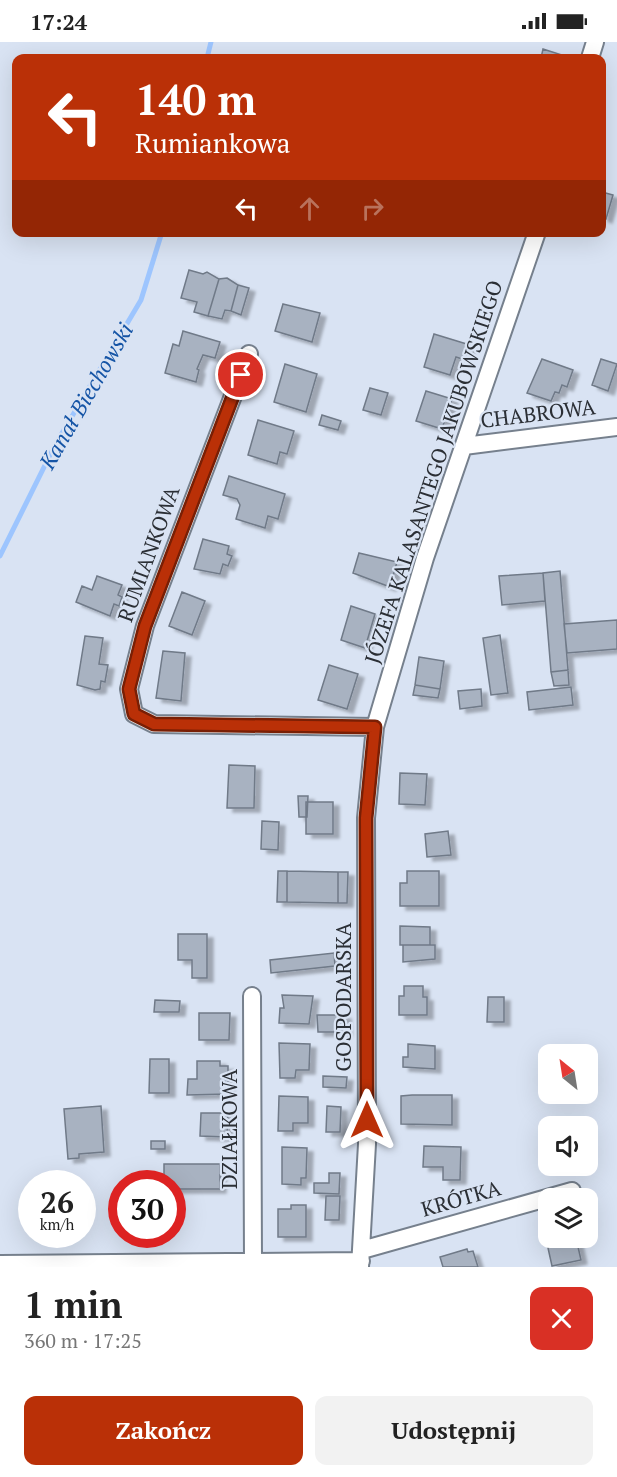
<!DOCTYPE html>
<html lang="pl">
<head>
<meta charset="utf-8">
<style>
  :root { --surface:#fff; --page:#f2f2f2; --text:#222; --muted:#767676; --accent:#ba3007 }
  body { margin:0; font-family:"PT Serif",serif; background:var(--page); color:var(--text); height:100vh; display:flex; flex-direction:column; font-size:22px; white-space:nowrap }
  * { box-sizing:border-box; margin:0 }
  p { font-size:20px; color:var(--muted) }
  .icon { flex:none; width:33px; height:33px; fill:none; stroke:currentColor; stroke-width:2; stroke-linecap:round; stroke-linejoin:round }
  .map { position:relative; height:1225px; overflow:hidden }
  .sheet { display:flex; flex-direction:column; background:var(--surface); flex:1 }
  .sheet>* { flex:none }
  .hud { position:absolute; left:12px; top:12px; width:594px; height:183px; border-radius:12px; box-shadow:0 6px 24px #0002; background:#ba3007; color:#fff; overflow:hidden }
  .needle { width:39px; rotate:330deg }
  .tools { position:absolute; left:538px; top:1002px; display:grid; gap:12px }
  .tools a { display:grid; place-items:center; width:60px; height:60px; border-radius:12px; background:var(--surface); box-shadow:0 6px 24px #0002; font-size:30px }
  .speed { position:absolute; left:18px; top:1128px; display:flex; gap:12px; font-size:30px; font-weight:700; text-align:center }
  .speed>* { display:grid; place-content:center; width:78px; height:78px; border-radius:50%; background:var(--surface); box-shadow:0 6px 24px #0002; line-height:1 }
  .speed small { font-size:15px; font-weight:400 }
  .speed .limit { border:9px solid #d22; background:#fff; color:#111 }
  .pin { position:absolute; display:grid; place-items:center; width:51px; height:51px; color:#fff; margin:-26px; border:3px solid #fff; border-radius:50%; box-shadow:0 2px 6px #0007 }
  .me { position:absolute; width:66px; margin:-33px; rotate:0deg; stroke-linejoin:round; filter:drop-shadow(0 0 4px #0008) }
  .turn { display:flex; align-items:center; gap:21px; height:126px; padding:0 24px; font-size:27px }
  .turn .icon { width:78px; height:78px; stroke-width:2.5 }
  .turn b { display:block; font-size:42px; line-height:51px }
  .lanes { display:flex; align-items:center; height:57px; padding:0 24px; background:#0003; justify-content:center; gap:30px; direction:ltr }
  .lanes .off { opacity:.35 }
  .round { display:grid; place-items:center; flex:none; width:63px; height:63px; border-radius:12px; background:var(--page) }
  .headline { display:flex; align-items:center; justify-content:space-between; height:102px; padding:0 24px }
  h1 { font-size:36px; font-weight:600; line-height:45px }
  .cta { display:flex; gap:12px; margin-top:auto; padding:12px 24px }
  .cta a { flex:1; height:69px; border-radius:12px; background:var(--accent); color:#fff; font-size:24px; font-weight:600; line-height:69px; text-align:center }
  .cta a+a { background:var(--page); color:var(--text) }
  .status { display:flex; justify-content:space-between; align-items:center; height:42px; padding:0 30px; background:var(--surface); direction:ltr }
  .status svg { height:16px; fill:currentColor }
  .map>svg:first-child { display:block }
</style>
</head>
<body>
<div class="status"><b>17:24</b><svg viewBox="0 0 49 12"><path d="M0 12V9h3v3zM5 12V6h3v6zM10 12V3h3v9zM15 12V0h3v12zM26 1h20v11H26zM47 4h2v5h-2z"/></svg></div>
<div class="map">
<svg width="617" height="1225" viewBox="0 0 617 1225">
  <defs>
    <filter id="shadow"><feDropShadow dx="6" dy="4" stdDeviation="1.5" flood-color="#0004"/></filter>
  </defs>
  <rect width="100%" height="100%" fill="#d9e3f3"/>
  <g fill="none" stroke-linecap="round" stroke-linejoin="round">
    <path stroke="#9dc5fe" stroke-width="5" d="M 207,16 L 211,0
      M 0,514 L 55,403 L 141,258 L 162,190"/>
  </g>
  <path fill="#a8b2c1" stroke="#707a88" stroke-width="1.5" filter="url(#shadow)" d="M 543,7 L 565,14 L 565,16 L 541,16 Z
    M 602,150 L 613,153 L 606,177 L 602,175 Z
    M 189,228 L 203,232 L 207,230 L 219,237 L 208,274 L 194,270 L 197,260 L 181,256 Z
    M 227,236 L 238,243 L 231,269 L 225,268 L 222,277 L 208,274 L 219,237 Z
    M 238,243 L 249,246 L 241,273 L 231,269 Z
    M 283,262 L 320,271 L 312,300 L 275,289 Z
    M 183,289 L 220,300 L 215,316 L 203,313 L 197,327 L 199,328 L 196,340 L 165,331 L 173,302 L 179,304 Z
    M 434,292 L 470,303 L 465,318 L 456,315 L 450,333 L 424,325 Z
    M 542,317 L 573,328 L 567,345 L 562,343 L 559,351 L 555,350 L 551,359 L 527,351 Z
    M 601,317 L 617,322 L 608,349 L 592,343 Z
    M 285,322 L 317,332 L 306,370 L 274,360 Z
    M 370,346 L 388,351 L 381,373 L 363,368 Z
    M 426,349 L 452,357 L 442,387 L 416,379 Z
    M 322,373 L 341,379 L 338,388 L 319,383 Z
    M 258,378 L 294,389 L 287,412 L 280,410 L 277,422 L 248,413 Z
    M 229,434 L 285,452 L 278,477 L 268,474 L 265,486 L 236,477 L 240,463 L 237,457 L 223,453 Z
    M 203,497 L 229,504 L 227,512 L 232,514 L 228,524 L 223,522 L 220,532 L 194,527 Z
    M 359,511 L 397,520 L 390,545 L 353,531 Z
    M 560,529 L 568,628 L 551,630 L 543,531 Z
    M 543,531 L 545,559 L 502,563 L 499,534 Z
    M 97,534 L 122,543 L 118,553 L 122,555 L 119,564 L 114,562 L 110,574 L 76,560 L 82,544 L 92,548 Z
    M 182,550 L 205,559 L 192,593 L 169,584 Z
    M 351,564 L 375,572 L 365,606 L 341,598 Z
    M 617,578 L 617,607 L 567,611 L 564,582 Z
    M 500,593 L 508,651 L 491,653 L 483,596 Z
    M 85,594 L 103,596 L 99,622 L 108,623 L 105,640 L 101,639 L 100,647 L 95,648 L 77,643 Z
    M 163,609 L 185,611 L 181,659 L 156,656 Z
    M 419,615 L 444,619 L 440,647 L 415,643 Z
    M 329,623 L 358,632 L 347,667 L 318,658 Z
    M 568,628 L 569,643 L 554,644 L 551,630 Z
    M 415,643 L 440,647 L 438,656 L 413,653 Z
    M 571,645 L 573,663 L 529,668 L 527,650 Z
    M 481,647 L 482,664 L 460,667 L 458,649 Z
    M 229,723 L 255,724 L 254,766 L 227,766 Z
    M 400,731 L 427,732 L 425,763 L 399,762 Z
    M 298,754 L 308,754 L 307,775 L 299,775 Z
    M 306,760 L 333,760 L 333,792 L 306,792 Z
    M 262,779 L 279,780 L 278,808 L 261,807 Z
    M 448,789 L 451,813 L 427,815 L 425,792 Z
    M 278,829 L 287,829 L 287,860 L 277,860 Z
    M 287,829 L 338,830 L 338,861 L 287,860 Z
    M 407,829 L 439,829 L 439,864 L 400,864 L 400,841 L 407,841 Z
    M 338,830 L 348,830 L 347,861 L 338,861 Z
    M 400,884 L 430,885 L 430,903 L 400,903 Z
    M 178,892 L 207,892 L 207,936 L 192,936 L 192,918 L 178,918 Z
    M 403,903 L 435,903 L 435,917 L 403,920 Z
    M 334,911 L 335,924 L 271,931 L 270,918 Z
    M 404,944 L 423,944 L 423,955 L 427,955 L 427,973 L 399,973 L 399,954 L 404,954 Z
    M 282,953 L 313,954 L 309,982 L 279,981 L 280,966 L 284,966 Z
    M 488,955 L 504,955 L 504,980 L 487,980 Z
    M 155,958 L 180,959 L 179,970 L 154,970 Z
    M 199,971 L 230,971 L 229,998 L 199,998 Z
    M 317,973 L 345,973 L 346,990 L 318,990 Z
    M 279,1001 L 310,1002 L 309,1028 L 296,1028 L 295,1036 L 280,1036 Z
    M 408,1002 L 435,1004 L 435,1027 L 403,1025 L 403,1015 L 408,1015 Z
    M 150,1017 L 169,1017 L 169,1051 L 149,1051 Z
    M 197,1019 L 220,1019 L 220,1024 L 228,1024 L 228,1052 L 187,1053 L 188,1037 L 197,1037 Z
    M 323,1034 L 347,1035 L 346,1046 L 323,1045 Z
    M 412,1053 L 452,1053 L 452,1083 L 401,1082 L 401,1054 Z
    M 279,1054 L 308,1055 L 308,1081 L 293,1081 L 293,1089 L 278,1089 Z
    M 101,1064 L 104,1110 L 79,1112 L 79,1116 L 68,1117 L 64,1067 Z
    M 327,1064 L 341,1065 L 340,1090 L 326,1090 Z
    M 201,1071 L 228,1071 L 227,1095 L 200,1094 Z
    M 151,1099 L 165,1099 L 165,1107 L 151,1107 Z
    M 424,1104 L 461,1105 L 460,1138 L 443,1138 L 443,1125 L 423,1125 Z
    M 282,1105 L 307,1106 L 306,1136 L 301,1136 L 301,1143 L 282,1142 Z
    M 164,1122 L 220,1122 L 220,1147 L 172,1147 L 172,1142 L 164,1142 Z
    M 329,1131 L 340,1131 L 339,1152 L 314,1151 L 314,1141 L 329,1141 Z
    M 326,1154 L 340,1154 L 339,1178 L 325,1178 Z
    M 291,1163 L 306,1163 L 306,1195 L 278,1195 L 278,1167 L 291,1167 Z
    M 552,1196 L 576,1196 L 581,1218 L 552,1224 L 548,1206 L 553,1201 Z
    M 467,1207 L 468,1210 L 473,1209 L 478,1225 L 443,1225 L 440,1215 Z"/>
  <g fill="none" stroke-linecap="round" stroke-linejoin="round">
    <defs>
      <path id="minor" d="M 590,16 L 595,0
        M 249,312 L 145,584 L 129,647 L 134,672 L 154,682 L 375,685
        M 464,404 L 617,385
        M 252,954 L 253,1220
        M 362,1208 L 572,1149
        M 0,1222 L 361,1219
        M 360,1225 L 367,1102 L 366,776 L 375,685 L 425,516 L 537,190"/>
    </defs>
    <use href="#minor" stroke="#76808d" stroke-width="20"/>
    <use href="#minor" stroke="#fff" stroke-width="16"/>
  </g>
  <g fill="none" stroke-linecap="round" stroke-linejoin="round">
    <defs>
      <path id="route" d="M 241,333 L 145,584 L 129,647 L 134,672 L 154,682 L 375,685 L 366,776 L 367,1078"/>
    </defs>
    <use href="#route" stroke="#791f05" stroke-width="15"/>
    <use href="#route" stroke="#ba3007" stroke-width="10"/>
  </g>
  <g text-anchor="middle" stroke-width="4.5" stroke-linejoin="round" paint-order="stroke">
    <g font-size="21" fill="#2b2f35" stroke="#d9e3f3">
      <text transform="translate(538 372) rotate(-7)" y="7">CHABROWA</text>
      <text transform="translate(434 430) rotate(-72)" y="7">JÓZEFA KALASANTEGO JAKUBOWSKIEGO</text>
      <text transform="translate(149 512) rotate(-70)" y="7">RUMIANKOWA</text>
      <text transform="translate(344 955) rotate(-90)" y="7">GOSPODARSKA</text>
      <text transform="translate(230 1087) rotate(-90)" y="7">DZIAŁKOWA</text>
      <text transform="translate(461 1157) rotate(-16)" y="7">KRÓTKA</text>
    </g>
    <g font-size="22" font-style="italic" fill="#1655a6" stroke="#d9e3f3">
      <text transform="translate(86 354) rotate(-60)" y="8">Kanał Biechowski</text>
    </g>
  </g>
</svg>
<div class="tools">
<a><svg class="needle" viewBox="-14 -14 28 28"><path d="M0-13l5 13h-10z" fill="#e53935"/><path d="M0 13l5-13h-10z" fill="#767676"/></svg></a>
<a><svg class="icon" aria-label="sound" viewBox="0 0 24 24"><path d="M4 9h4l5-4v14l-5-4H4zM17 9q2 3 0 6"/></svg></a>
<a><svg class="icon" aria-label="layers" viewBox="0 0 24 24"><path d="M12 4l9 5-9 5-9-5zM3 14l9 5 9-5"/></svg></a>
</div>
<div class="speed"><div>26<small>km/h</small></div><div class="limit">30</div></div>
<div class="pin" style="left:241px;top:333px;background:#d93025"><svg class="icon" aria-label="arrive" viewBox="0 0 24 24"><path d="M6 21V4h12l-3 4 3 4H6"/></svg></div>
<svg class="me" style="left:367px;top:1078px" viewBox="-20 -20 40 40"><path d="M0-17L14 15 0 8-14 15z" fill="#ba3007" stroke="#fff" stroke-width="4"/></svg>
<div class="hud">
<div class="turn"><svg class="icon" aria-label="left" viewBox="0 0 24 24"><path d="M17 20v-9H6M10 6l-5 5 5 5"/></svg><div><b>140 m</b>Rumiankowa</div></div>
<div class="lanes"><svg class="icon" aria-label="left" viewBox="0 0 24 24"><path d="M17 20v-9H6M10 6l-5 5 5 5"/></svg><svg class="icon off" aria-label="ahead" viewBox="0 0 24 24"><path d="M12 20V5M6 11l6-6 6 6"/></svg><svg class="icon off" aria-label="right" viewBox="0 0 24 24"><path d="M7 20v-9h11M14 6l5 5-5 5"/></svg></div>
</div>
</div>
<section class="sheet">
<div class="headline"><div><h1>1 min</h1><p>360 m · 17:25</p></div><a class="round" style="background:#d93025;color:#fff"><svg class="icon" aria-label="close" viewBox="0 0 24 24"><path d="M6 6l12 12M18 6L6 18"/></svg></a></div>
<div class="cta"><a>Zakończ</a><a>Udostępnij</a></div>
</section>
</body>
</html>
